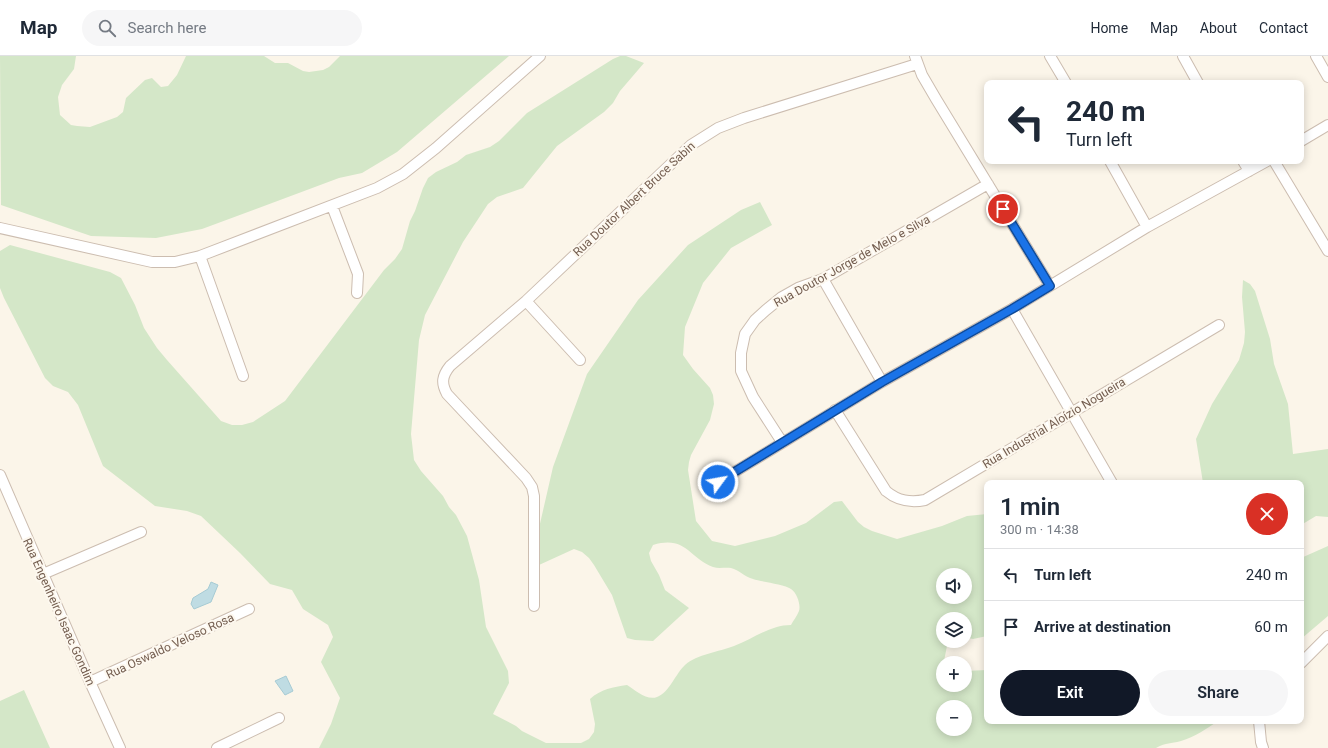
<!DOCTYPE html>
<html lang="en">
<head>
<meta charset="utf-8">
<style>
  :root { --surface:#fff; --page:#f6f6f7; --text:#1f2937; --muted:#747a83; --line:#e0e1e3; --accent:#111827 }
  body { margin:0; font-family:Roboto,sans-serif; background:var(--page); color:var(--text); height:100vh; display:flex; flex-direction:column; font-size:15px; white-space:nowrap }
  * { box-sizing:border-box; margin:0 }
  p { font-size:13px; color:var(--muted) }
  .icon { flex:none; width:22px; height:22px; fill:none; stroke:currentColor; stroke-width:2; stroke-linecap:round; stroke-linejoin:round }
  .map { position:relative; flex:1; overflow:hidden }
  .details { position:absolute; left:984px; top:424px; width:320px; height:244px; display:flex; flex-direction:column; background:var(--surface); border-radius:8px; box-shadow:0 2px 10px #0003 }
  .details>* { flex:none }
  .banner { position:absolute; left:984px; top:24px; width:320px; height:84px; border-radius:8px; box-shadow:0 2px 10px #0003; background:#fff; color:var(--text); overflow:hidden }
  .tools { position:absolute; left:936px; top:512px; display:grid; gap:8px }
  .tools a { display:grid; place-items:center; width:36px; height:36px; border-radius:50%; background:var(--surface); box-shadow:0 2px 10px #0003; font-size:20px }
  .pin { position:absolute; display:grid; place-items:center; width:34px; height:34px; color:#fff; margin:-17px; border:2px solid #fff; border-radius:50%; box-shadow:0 1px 4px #0007 }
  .me { position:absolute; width:44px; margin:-22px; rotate:58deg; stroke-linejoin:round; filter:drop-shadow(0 0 3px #0008) }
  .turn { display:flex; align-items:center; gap:14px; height:84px; padding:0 16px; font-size:18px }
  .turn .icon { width:52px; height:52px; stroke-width:2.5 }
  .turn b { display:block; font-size:28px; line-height:34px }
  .round { display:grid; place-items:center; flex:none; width:42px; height:42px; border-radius:21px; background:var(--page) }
  .overview { display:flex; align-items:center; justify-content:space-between; height:68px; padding:0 16px }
  h1 { font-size:24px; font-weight:600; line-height:30px }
  .cta { display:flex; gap:8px; margin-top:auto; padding:8px 16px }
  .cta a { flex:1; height:46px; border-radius:24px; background:var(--accent); color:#fff; font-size:16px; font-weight:600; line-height:46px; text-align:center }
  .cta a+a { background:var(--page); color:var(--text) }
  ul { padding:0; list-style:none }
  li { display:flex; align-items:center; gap:12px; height:52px; padding:0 16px; border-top:1px solid var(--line) }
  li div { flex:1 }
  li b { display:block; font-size:15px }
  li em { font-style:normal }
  header { display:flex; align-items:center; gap:24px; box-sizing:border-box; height:56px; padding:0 20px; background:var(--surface); border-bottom:1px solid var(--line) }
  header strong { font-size:19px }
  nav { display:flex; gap:22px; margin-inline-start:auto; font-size:14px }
  .search { width:280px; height:36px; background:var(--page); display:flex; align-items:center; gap:10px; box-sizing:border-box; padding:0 14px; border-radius:22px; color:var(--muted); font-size:15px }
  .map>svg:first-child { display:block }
</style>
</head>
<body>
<header>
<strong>Map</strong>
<div class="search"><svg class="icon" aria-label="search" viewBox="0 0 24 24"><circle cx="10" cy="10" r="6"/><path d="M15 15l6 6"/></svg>Search here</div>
<nav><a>Home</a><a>Map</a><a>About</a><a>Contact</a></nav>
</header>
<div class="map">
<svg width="1328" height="692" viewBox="0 0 1328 692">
  <rect width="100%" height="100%" fill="#fbf5e9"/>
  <path fill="#d4e7c8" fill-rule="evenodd" d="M 0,0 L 76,0 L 74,13 L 62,29 L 58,41 L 60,59 L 71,69 L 77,70 L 90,71 L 117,61 L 123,56 L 126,42 L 145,24 L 152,22 L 161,31 L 168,30 L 177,19 L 186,0 L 264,0 L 275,7 L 288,7 L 303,15 L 309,16 L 323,14 L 329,11 L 340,0 L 509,0 L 397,96 L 362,117 L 339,122 L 202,173 L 156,182 L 91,180 L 1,149 Z
    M 620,0 L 626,0 L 644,7 L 620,35 L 613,47 L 604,56 L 557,90 L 523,132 L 497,141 L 488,148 L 463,186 L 425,259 L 419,284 L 411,378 L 414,404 L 421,415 L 443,440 L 449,451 L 456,459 L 467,480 L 479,524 L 486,571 L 508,615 L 509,627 L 493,658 L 516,670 L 522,675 L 546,687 L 581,687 L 589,683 L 594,676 L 595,668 L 590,643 C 601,633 613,631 627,629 C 635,634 647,645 657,641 C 669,637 676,617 685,609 C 697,598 719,596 734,590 C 753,583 770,569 791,569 C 793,565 797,560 799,555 C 801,549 797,537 791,533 C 784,528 762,526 753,523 C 745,521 739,514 731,512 C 725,511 719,513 713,511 C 689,502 686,479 653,489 L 649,497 L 651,505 L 659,519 L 665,534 L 689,552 L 653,585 L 635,584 L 627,582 L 612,539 L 594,509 L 589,502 L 582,496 L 574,493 L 539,509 L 539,472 L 553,411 L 587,318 L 638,244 L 688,189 L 741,154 L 760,146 L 772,169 L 731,192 L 703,227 L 685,271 L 683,299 L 693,313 L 710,332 L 713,339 L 714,348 L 710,364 L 691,399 L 689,406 L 688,414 L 696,465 L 712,485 L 735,490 L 775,480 L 806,467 L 834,446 L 842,445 L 858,466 L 864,471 L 872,475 L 897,483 L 942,470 L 967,460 L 987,458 L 987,580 L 973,583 L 965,581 L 965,563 L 943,563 L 943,585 L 948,585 L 942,615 L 943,616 L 943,629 L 965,629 L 965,615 L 987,614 L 987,665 L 1218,665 C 1206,673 1195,681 1181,685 C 1170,688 1167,686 1156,692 L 319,692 L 331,668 L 340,642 L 321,606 L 333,581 L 328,569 L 303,553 L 292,534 L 270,528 L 240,497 L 201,460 L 187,455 L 155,450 L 103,410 L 78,349 L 68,336 L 53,330 L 45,322 L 4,242 L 0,232 L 0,195 L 10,189 L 110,216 L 121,222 L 135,249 L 144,272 L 157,292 L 167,304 L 221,365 L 232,369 L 242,369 L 253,366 L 285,345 L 384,214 L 395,203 L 402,193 L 410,165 L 415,155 L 423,132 L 428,122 L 436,116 L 457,106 L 466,99 L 490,91 L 499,85 L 527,57 L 613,3 ZM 943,519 L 965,519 L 965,541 L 943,541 ZM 943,651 L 965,651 L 965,673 L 943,673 Z
    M 1243,224 L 1250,228 L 1255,235 L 1270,283 L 1274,308 L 1288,348 L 1293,398 L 1328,393 L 1328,461 L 1316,460 L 1301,469 L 1301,427 L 1203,427 L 1196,383 L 1212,348 L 1239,304 L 1244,287 L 1245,276 L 1242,241 Z
    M 1328,490 L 1328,560 L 1301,583 L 1301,502 Z
    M 24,634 L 50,692 L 0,692 L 0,645 Z"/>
  <path fill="#bfdce3" stroke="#a6cbd4" d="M 211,526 L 218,529 L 211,546 L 194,553 L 191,548 L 193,542 L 208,533 Z
    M 286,620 L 293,635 L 285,639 L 275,625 Z"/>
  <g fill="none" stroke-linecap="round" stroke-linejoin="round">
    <defs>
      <path id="minor" d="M 915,0 L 922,19 L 936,43 L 1050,230
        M 1050,0 L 1066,27
        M 1183,0 L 1198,27
        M 1316,0 L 1328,21
        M 1301,85 L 1328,69
        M 1110,105 L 1147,171
        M 1243,105 L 1249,115
        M 1274,105 L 1328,195
        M 332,150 L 358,218 L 357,237
        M 0,172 L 152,206 L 175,206 L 200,200 L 377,132 L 403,118 L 436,92 L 540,0
        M 200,200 L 243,320
        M 823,223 L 882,326
        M 526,245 L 580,304
        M 1012,253 L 1112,427
        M 835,354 L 886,435 C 898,445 910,447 925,444 L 1219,269
        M 782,386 L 753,341 L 741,315 L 741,297 L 745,278 L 755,264 L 766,254 L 782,241 L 798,232 L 823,223 L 988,128
        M 0,419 L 90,626 L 120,692
        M 718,426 L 882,326 L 1012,253 L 1147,171 L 1267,105
        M 43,518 L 141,476
        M 534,550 L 534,440 L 532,431 L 526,422 L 447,338 C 441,327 442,320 450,310 L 526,245 L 691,89 L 718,72 L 744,62 L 917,8
        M 1301,607 L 1328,580
        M 90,626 L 249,553
        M 1259,665 L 1261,686 L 1263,692
        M 217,692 L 279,662"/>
    </defs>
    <use href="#minor" stroke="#ccbdb0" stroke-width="12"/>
    <use href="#minor" stroke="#fff" stroke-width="10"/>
  </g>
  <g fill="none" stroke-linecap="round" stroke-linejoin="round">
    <defs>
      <path id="route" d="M 718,426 L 882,326 L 1012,253 L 1050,230 L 1003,153"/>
    </defs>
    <use href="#route" stroke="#114b97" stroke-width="10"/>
    <use href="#route" stroke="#1a73e8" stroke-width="7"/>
  </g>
  <g text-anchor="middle" stroke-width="4" stroke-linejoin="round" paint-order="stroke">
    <g font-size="12" fill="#735d4f" stroke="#fdf8ef">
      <text transform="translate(634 143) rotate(-43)" y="4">Rua Doutor Albert Bruce Sabin</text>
      <text transform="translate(852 205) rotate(-29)" y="4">Rua Doutor Jorge de Melo e Silva</text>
      <text transform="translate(1054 367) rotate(-31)" y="4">Rua Industrial Aloízio Nogueira</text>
      <text transform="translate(59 556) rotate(66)" y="4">Rua Engenheiro Isaac Gondim</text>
      <text transform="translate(170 590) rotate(-25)" y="4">Rua Oswaldo Veloso Rosa</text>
    </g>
  </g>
</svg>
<div class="tools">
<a><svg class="icon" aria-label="sound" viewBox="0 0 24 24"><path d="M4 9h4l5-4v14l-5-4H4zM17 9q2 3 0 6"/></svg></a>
<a><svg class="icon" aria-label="layers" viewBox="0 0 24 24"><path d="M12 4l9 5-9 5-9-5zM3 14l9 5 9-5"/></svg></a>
<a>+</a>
<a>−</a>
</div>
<div class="pin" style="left:1003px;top:153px;background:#d93025"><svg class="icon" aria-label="arrive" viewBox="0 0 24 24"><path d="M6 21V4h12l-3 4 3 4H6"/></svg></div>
<svg class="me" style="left:718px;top:426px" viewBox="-20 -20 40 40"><circle r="17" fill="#1a73e8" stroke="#fff" stroke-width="3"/><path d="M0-11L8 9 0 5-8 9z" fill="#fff"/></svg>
<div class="banner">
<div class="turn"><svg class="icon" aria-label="left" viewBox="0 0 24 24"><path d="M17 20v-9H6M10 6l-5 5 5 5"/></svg><div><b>240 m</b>Turn left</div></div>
</div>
<section class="details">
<div class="overview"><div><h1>1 min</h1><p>300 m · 14:38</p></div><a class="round" style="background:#d93025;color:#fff"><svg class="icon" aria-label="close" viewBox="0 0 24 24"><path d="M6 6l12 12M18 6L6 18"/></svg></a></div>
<ul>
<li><svg class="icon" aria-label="left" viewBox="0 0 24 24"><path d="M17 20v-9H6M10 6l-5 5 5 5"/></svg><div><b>Turn left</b></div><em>240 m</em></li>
<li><svg class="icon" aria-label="arrive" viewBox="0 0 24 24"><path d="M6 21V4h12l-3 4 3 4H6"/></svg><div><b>Arrive at destination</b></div><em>60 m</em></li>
</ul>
<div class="cta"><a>Exit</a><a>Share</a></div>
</section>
</div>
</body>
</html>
